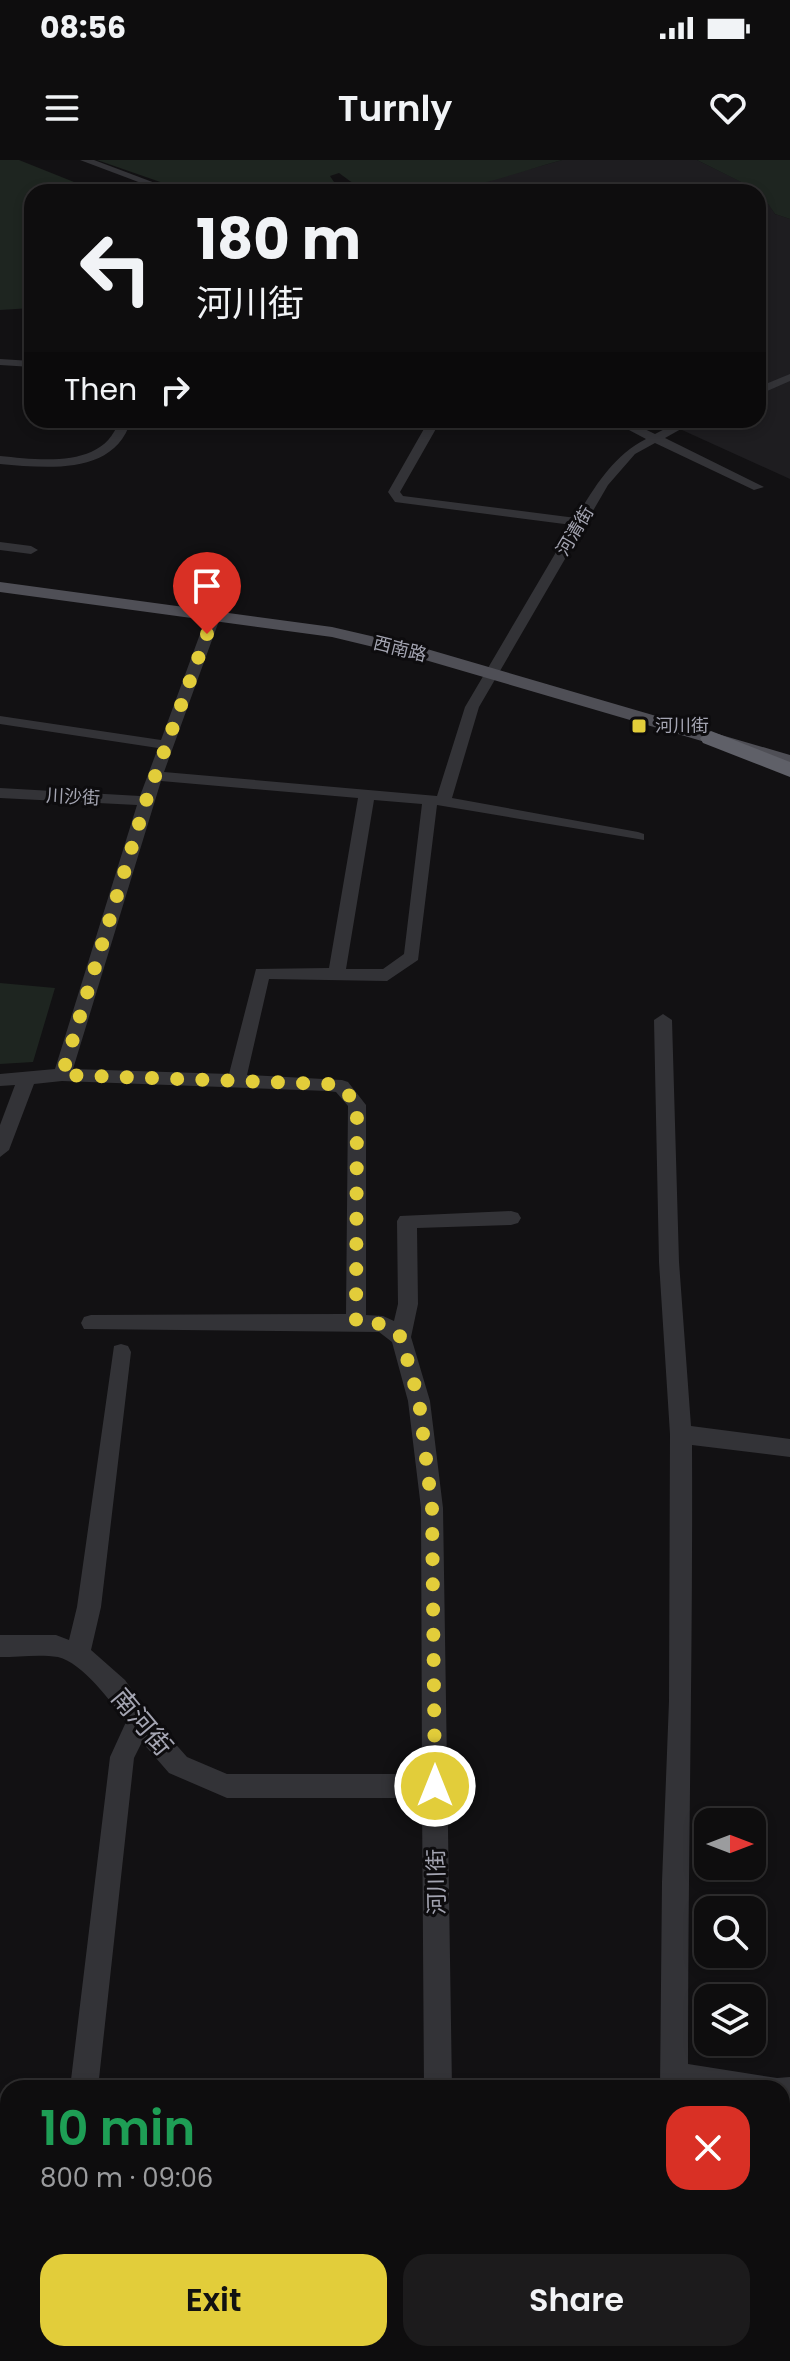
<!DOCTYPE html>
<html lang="en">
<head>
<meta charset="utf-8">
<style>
  :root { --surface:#0e0d0e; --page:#1c1b1c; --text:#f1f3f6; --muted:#9b9c9e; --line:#2e2d2e; --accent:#e2cd3a }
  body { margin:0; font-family:Poppins,"Noto Sans SC",sans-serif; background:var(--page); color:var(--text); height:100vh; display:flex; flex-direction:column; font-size:30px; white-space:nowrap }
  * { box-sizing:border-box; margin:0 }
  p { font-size:26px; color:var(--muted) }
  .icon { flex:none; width:44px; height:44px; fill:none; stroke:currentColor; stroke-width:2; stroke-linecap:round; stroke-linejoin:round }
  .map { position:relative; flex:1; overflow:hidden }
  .sheet { position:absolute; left:0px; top:1920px; width:790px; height:282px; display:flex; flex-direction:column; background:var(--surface); border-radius:24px 24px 0 0; box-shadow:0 4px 12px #0003,0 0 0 2px var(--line) }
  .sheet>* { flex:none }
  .guide { position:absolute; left:24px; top:24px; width:742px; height:244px; border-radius:24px; box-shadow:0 4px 12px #0003,0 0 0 2px var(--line); background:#0e0d0e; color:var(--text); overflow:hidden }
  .needle { width:52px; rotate:90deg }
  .tools { position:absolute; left:694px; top:1648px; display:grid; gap:16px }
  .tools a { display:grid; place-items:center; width:72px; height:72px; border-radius:16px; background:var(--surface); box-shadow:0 4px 12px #0003,0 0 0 2px var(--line); font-size:40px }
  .pin { position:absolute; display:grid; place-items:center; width:68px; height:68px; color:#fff; margin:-82px -34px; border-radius:50% 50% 50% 0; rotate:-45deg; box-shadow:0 0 8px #0007 }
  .pin .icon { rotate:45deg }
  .me { position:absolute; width:88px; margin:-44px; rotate:0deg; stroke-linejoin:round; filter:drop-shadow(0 0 6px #0008) }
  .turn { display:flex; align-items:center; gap:28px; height:168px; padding:0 40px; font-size:36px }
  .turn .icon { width:104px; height:104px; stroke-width:2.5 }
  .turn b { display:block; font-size:56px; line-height:68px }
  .then { display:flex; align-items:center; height:76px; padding:0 40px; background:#0003; gap:16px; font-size:30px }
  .round { display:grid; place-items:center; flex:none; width:84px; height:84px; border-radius:24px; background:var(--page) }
  .head { display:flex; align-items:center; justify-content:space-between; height:136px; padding:0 40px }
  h1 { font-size:48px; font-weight:600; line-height:60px; color:#1e9e55 }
  .primary-button { display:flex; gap:16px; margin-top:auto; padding:16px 40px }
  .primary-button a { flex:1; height:92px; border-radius:24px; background:var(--accent); color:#111; font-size:32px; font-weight:600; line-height:92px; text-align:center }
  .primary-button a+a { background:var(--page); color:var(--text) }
  .status { display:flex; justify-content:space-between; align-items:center; height:56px; padding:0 40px; background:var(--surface); direction:ltr }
  .status svg { height:22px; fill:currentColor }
  header { display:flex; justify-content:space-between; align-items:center; height:104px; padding:0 40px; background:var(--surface); font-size:36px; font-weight:600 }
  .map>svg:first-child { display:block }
</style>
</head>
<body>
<div class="status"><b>08:56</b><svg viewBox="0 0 49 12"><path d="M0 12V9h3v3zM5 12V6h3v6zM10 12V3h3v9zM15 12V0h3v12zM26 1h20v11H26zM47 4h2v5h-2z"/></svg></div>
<header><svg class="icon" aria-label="menu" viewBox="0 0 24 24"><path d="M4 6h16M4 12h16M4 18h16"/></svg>Turnly<svg class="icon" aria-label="heart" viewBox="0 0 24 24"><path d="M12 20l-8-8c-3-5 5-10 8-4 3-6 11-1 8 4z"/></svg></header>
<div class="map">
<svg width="790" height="2201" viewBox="0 0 790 2201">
  <rect width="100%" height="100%" fill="#121113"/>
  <path fill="#1e1d20" d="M 562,0 L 697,0 L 760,31 L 775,54 L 790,59 L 790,319 L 660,260 L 758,260 L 758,32 L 447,32 Z
    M 479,2194 L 600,2194 L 599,2201 L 471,2201 Z"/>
  <path fill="#1e2520" d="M 0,0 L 19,0 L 99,32 L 32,32 L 32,148 L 0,150 Z
    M 97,0 L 562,0 C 500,17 431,46 366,29 C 356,26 347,19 339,13 L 330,16 L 334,22 L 325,24 L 327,32 L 189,32 Z
    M 697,0 L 790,0 L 790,59 L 775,54 L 759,31 Z
    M 0,823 L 55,828 L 33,902 L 0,904 Z"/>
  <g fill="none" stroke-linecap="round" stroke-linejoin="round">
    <path fill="#333337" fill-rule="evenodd" d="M 80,0 L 94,0 L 179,32 L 165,32 Z
      M 0,199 L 32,201 L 32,207 L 0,205 Z
      M 790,214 L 790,221 L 758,235 L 758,227 Z
      M 119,260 L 131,260 C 115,316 47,308 0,304 L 0,296 C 41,300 105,309 119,260 Z
      M 429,260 L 441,260 L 400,332 L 403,336 L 576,358 C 595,326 613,296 646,279 L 610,260 L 626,260 L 655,274 L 682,260 L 697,260 L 665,278 L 764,327 L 754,330 L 655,283 L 635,294 L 608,325 L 479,547 L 452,638 L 638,672 L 644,674 L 644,680 L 437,645 L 418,800 L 387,821 L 269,819 L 247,915 L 342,920 L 348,922 L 366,945 L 366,1155 L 383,1156 L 394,1161 L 398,1144 L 397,1061 L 400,1056 L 511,1051 L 518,1053 L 521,1058 L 518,1063 L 511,1065 L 417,1068 L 418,1144 L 411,1177 L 430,1241 L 443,1348 L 452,1928 L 424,1928 L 422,1638 L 227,1638 L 169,1613 L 142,1582 L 134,1598 L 98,1928 L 70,1928 L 110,1597 L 126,1562 C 111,1542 83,1503 58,1497 C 40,1494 18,1497 0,1497 L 0,1475 L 56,1475 L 69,1480 L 77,1447 L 114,1186 L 121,1184 L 128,1186 L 131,1192 L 101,1447 L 91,1490 L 125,1520 L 148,1553 L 187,1597 L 227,1614 L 422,1614 L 421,1348 L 408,1241 L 392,1182 L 379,1172 L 84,1169 L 81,1163 L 84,1157 L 91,1155 L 346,1154 L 348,946 L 336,932 L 328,931 L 62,921 L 34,924 L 9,990 L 0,997 L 0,965 L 15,925 L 0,926 L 0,914 L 55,909 L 137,645 L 0,638 L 0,628 L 140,636 L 158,588 L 0,564 L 0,556 L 161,580 L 210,447 L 217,443 L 224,447 L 164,612 L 437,636 L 465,547 L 572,365 L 395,342 L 388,332 ZM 161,621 L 358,638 L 329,808 L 256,809 L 229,914 L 73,909 ZM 374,640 L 422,644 L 404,794 L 383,809 L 346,809 Z
      M 0,382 L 31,386 L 38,390 L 31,394 L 0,390 Z
      M 663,854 L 672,860 L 679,1102 L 691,1266 L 790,1279 L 790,1297 L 692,1285 C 693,1491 688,1697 688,1904 L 777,1918 L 790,1917 L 790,1945 L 782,1944 L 782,1928 L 660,1928 L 662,1722 L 669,1541 L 670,1274 L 659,1102 L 654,860 Z
      M 0,1983 L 8,1983 L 8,2011 L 0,2011 Z
      M 639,2194 L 669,2194 L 668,2201 L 638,2201 Z"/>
    <path fill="#4f4f56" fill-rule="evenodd" d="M 0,422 L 332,467 L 427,489 L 790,595 L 790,607 L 415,497 L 332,477 L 0,432 Z"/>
    <path fill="#5f6068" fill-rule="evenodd" d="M 711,571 L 790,602 L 790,617 L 703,583 L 700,578 Z"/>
  </g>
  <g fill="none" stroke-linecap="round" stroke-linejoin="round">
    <path stroke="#e2cd3a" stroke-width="14" stroke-dasharray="0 25.2" d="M 207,474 L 146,641 L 62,915 L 328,924 L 342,927 L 357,945 L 356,1162 L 383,1164 L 401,1177 L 419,1241 L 432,1348 L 435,1626"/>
  </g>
  <rect fill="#e2cd3a" stroke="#0d0c0e" stroke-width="3" x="631" y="558" width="16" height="16" rx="4"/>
  <g text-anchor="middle" stroke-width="6" stroke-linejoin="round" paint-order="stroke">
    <g font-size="18" fill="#a4a5b2" stroke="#0d0c0e">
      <text transform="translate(575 371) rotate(-59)" y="6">河清街</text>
      <text transform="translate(400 489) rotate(14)" y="6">西南路</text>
      <text transform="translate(73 637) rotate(3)" y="6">川沙街</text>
    </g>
    <g font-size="18" fill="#a4a5b2" stroke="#0d0c0e" text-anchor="start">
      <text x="655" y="572">河川街</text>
    </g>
    <g font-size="22" fill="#a4a5b2" stroke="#0d0c0e">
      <text transform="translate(436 1722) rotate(-91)" y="8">河川街</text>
    </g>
    <g font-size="26" fill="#a4a5b2" stroke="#0d0c0e">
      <text transform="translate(142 1562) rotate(50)" y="9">南河街</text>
    </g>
  </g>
</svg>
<div class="tools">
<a><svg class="needle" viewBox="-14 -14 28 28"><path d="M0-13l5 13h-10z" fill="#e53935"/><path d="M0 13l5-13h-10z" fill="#9b9c9e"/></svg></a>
<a><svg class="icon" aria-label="search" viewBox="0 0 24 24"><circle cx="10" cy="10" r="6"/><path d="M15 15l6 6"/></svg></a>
<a><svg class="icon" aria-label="layers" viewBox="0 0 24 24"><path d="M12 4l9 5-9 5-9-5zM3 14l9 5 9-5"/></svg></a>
</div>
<div class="pin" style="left:207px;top:474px;background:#d93025"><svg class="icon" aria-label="arrive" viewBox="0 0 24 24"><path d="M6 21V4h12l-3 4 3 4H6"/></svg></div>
<svg class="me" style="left:435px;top:1626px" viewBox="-20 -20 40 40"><circle r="17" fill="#e2cd3a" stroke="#fff" stroke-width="3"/><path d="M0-11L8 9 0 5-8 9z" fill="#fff"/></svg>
<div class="guide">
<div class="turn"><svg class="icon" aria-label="left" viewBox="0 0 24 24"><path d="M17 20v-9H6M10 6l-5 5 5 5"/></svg><div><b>180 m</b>河川街</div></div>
<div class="then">Then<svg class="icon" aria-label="right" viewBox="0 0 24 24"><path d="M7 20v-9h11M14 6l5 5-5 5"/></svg></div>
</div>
<section class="sheet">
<div class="head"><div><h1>10 min</h1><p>800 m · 09:06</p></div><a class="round" style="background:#d93025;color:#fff"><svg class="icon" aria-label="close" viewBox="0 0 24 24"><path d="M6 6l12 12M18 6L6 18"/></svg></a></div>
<div class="primary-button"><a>Exit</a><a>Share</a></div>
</section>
</div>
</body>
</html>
